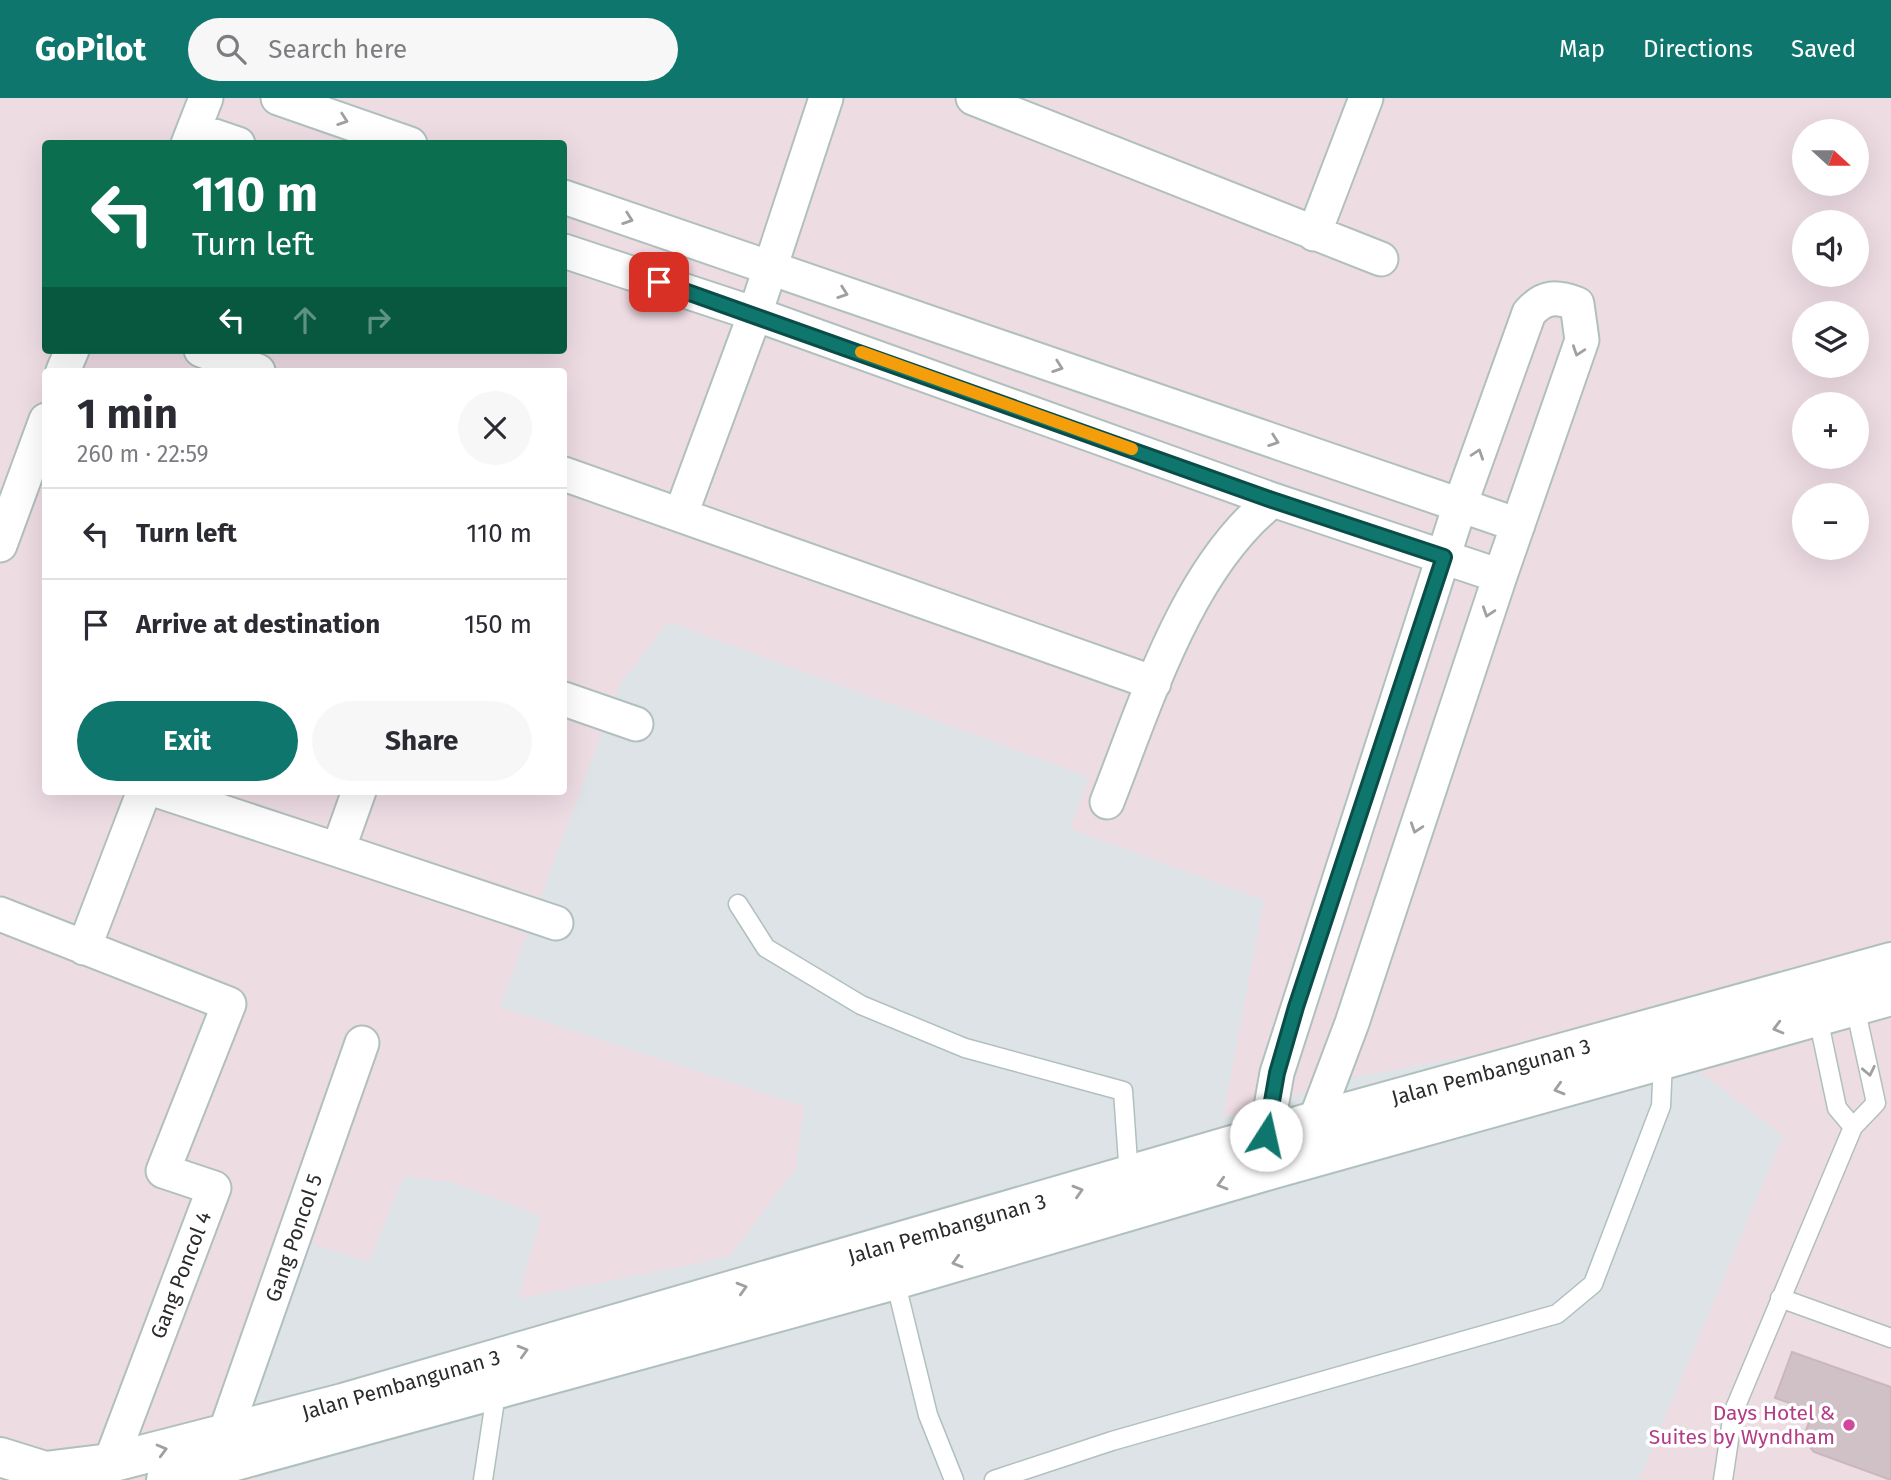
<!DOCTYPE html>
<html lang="en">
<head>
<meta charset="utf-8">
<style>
  :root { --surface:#fff; --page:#f7f7f7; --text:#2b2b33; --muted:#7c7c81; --line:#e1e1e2; --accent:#0f766e }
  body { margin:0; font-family:"Fira Sans",sans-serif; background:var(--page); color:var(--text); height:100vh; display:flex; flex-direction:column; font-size:26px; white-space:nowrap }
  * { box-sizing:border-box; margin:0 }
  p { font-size:23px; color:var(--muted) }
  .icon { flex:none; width:38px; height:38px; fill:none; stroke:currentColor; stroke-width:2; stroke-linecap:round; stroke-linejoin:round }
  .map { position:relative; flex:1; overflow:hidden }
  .panel { position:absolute; left:42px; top:270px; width:525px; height:427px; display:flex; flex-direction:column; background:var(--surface); border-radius:7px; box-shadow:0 7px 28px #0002 }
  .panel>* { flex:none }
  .top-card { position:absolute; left:42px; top:42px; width:525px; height:214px; border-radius:7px; box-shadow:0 7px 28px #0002; background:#0b6e4f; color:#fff; overflow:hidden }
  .needle { width:46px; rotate:111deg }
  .tools { position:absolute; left:1792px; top:21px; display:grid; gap:14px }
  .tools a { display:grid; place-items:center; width:77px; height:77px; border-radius:50%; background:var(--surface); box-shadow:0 7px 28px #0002; font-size:35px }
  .pin { position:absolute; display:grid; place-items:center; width:60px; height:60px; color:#fff; margin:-30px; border-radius:14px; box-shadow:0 4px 10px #0006 }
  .me { position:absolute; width:77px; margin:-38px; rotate:10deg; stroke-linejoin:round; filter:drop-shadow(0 0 5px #0008) }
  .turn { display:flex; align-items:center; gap:24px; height:147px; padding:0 35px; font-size:32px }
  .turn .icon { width:91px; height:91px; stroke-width:2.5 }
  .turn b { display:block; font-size:49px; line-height:60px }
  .lanes { display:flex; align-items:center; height:66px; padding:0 35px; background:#0003; justify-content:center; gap:35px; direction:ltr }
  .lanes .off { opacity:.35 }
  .round { display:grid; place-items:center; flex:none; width:74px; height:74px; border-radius:37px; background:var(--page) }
  .headline { display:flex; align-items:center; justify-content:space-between; height:119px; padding:0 35px }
  h1 { font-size:42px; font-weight:700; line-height:52px }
  .action { display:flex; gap:14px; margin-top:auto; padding:14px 35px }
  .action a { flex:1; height:80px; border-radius:42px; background:var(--accent); color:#fff; font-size:28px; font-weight:700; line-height:80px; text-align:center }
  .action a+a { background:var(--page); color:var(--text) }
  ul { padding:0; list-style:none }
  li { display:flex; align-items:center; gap:21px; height:91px; padding:0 35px; border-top:2px solid var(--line) }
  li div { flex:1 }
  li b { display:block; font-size:26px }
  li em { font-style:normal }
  header { display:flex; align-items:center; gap:42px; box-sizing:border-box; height:98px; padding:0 35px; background:var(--accent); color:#fff }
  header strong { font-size:33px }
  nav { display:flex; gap:38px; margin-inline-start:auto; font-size:24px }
  .search { width:490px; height:63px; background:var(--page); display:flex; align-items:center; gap:18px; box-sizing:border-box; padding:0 24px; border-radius:38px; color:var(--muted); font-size:26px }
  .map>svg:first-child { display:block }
</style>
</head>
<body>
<header>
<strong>GoPilot</strong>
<div class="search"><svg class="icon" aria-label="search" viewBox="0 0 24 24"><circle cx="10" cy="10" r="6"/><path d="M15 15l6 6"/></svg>Search here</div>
<nav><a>Map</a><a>Directions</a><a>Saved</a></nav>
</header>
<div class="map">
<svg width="1891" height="1382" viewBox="0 0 1891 1382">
  <rect width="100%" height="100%" fill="#eedce3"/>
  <path fill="#dde3e6" d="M 668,524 L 1089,679 L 1070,731 L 1264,802 L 1223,1019 L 1354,979 L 1640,927 L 1783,1038 L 1639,1382 L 255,1382 L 257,1374 L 234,1295 L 293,1140 L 369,1164 L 404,1078 L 451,1084 L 541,1118 L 518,1201 L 729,1159 L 796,1070 L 804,1008 L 500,909 L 620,586 Z"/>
  <path fill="#d0c1c6" stroke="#cab6bb" stroke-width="2" d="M 1792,1254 L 1891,1289 L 1891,1382 L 1814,1354 L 1803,1341 L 1813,1313 L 1775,1300 Z"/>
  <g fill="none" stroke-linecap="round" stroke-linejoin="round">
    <defs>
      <path id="service" d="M 738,806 L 766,850 L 861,907 L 965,950 L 1123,993 L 1129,1078
        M 1817,915 L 1837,1010 L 1853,1029
        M 895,1182 L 928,1317 L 954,1382
        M 1780,1200 L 1891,1240
        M 483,1382 L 497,1289
        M 994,1382 L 1112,1343 L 1557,1216 L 1593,1186 L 1661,1008 L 1663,962
        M 1723,1382 L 1733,1315 L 1853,1029 L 1876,1005 L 1854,904"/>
      <path id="minor" d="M 278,0 L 410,46
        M 973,0 L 1381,161
        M 194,31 L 238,46
        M 188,46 L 206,0
        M 564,99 L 1518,427
        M 1314,136 L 1366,0
        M 564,153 L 755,216 L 1273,402 L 1500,478
        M 201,252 L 258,273
        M 63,273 L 72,252
        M 564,376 L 1154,585
        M 681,416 L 755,216 L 826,0
        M 0,447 L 46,322
        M 564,601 L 636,626
        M 159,693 L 338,752
        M 359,693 L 338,752 L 556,825
        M 1107,704 C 1146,605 1187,469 1273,402
        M 0,816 L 229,906 L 163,1073 L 214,1090 L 110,1365
        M 84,850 L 144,693
        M 1271,1060 L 1266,1037 L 1277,975 L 1460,407 L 1529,215 C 1544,198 1556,198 1577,206 L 1582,242 L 1500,478 L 1352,925 L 1315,1023 L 1319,1044
        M 225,1335 L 362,945"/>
      <path id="tertiary" d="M 0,1359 L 45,1373 L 110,1365 L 343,1305 L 1315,1023 L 1891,864
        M 166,1382 L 895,1182 L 1273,1071 L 1891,898"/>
    </defs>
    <use href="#service" stroke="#b0c0be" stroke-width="21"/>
    <use href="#minor" stroke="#b0c0be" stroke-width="37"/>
    <use href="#tertiary" stroke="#b0c0be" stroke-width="42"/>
    <use href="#service" stroke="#fff" stroke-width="18"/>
    <use href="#minor" stroke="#fff" stroke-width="33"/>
    <use href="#tertiary" stroke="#fff" stroke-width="38"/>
  </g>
  <defs><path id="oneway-chevron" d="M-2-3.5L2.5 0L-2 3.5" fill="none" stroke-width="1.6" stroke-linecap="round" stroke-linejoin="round" transform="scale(1.75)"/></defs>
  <g stroke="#a0a0a0">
    <use href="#oneway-chevron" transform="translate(343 22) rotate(19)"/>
    <use href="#oneway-chevron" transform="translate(628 121) rotate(19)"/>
    <use href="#oneway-chevron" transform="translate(843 195) rotate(19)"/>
    <use href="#oneway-chevron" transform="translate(1578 253) rotate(109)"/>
    <use href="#oneway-chevron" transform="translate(1058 269) rotate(19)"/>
    <use href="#oneway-chevron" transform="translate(1274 343) rotate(19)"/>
    <use href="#oneway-chevron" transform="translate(1478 356) rotate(-71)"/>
    <use href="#oneway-chevron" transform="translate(1488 514) rotate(108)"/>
    <use href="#oneway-chevron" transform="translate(1416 730) rotate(108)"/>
    <use href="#oneway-chevron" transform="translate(1778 930) rotate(165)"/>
    <use href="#oneway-chevron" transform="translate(1869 973) rotate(78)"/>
    <use href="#oneway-chevron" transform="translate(1559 991) rotate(164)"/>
    <use href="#oneway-chevron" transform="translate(1222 1086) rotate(164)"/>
    <use href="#oneway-chevron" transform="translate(1078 1093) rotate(-17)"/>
    <use href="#oneway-chevron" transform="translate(957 1164) rotate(164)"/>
    <use href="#oneway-chevron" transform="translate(742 1190) rotate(-16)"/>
    <use href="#oneway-chevron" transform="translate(523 1253) rotate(-16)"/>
    <use href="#oneway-chevron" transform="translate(162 1352) rotate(-15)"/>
  </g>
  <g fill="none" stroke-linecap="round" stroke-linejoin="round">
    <defs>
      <path id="route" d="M 659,184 L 1272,402 L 1444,459 L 1296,909 L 1277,975 L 1266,1037"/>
    </defs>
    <use href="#route" stroke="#0a4d48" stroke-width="18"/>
    <use href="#route" stroke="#0f766e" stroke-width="12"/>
    <path stroke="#f59e0b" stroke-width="12" d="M 861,254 L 1132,351"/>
  </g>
  <circle fill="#d1479c" stroke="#fff" stroke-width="2.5" cx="1849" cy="1327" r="7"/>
  <g text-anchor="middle" stroke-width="7" stroke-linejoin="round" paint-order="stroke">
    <g font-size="21" fill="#2b2b2b" stroke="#fff">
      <text transform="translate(1491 974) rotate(-15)" y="7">Jalan Pembangunan 3</text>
      <text transform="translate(947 1131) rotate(-16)" y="7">Jalan Pembangunan 3</text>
      <text transform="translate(294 1140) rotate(-71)" y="7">Gang Poncol 5</text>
      <text transform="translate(181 1177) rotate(-69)" y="7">Gang Poncol 4</text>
      <text transform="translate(401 1287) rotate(-16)" y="7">Jalan Pembangunan 3</text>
    </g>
    <g font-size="21" fill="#b23c85" stroke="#fff" text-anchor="end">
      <text x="1835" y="1322">Days Hotel &amp;<tspan x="1835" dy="24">Suites by Wyndham</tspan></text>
    </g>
  </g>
</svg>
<div class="tools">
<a><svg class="needle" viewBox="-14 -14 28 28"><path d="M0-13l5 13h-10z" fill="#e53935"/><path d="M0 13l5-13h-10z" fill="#7c7c81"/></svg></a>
<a><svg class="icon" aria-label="sound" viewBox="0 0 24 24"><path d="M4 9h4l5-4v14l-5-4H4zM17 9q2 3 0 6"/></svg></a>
<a><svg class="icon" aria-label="layers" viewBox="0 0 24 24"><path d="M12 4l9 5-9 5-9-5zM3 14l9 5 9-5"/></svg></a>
<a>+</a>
<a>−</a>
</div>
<div class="pin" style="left:659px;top:184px;background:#d93025"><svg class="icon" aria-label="arrive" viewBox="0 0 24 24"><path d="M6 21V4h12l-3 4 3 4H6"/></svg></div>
<svg class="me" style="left:1266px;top:1037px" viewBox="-20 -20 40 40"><circle r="19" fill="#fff"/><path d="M0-13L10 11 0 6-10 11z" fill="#0f766e"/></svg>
<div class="top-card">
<div class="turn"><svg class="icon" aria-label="left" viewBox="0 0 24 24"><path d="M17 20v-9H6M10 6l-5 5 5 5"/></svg><div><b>110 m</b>Turn left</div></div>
<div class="lanes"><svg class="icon" aria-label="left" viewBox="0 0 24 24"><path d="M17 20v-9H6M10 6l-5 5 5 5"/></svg><svg class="icon off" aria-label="ahead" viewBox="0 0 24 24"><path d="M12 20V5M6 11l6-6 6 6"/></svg><svg class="icon off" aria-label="right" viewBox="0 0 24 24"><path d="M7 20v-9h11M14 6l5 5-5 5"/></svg></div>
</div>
<section class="panel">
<div class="headline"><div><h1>1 min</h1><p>260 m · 22:59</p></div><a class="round"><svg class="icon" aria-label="close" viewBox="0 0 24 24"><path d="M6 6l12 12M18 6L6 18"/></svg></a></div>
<ul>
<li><svg class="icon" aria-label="left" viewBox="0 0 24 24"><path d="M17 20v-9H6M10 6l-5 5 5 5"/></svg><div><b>Turn left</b></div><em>110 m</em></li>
<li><svg class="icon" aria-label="arrive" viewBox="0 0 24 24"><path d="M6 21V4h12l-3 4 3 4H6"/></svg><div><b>Arrive at destination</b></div><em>150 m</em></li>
</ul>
<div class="action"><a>Exit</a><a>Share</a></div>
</section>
</div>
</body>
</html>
